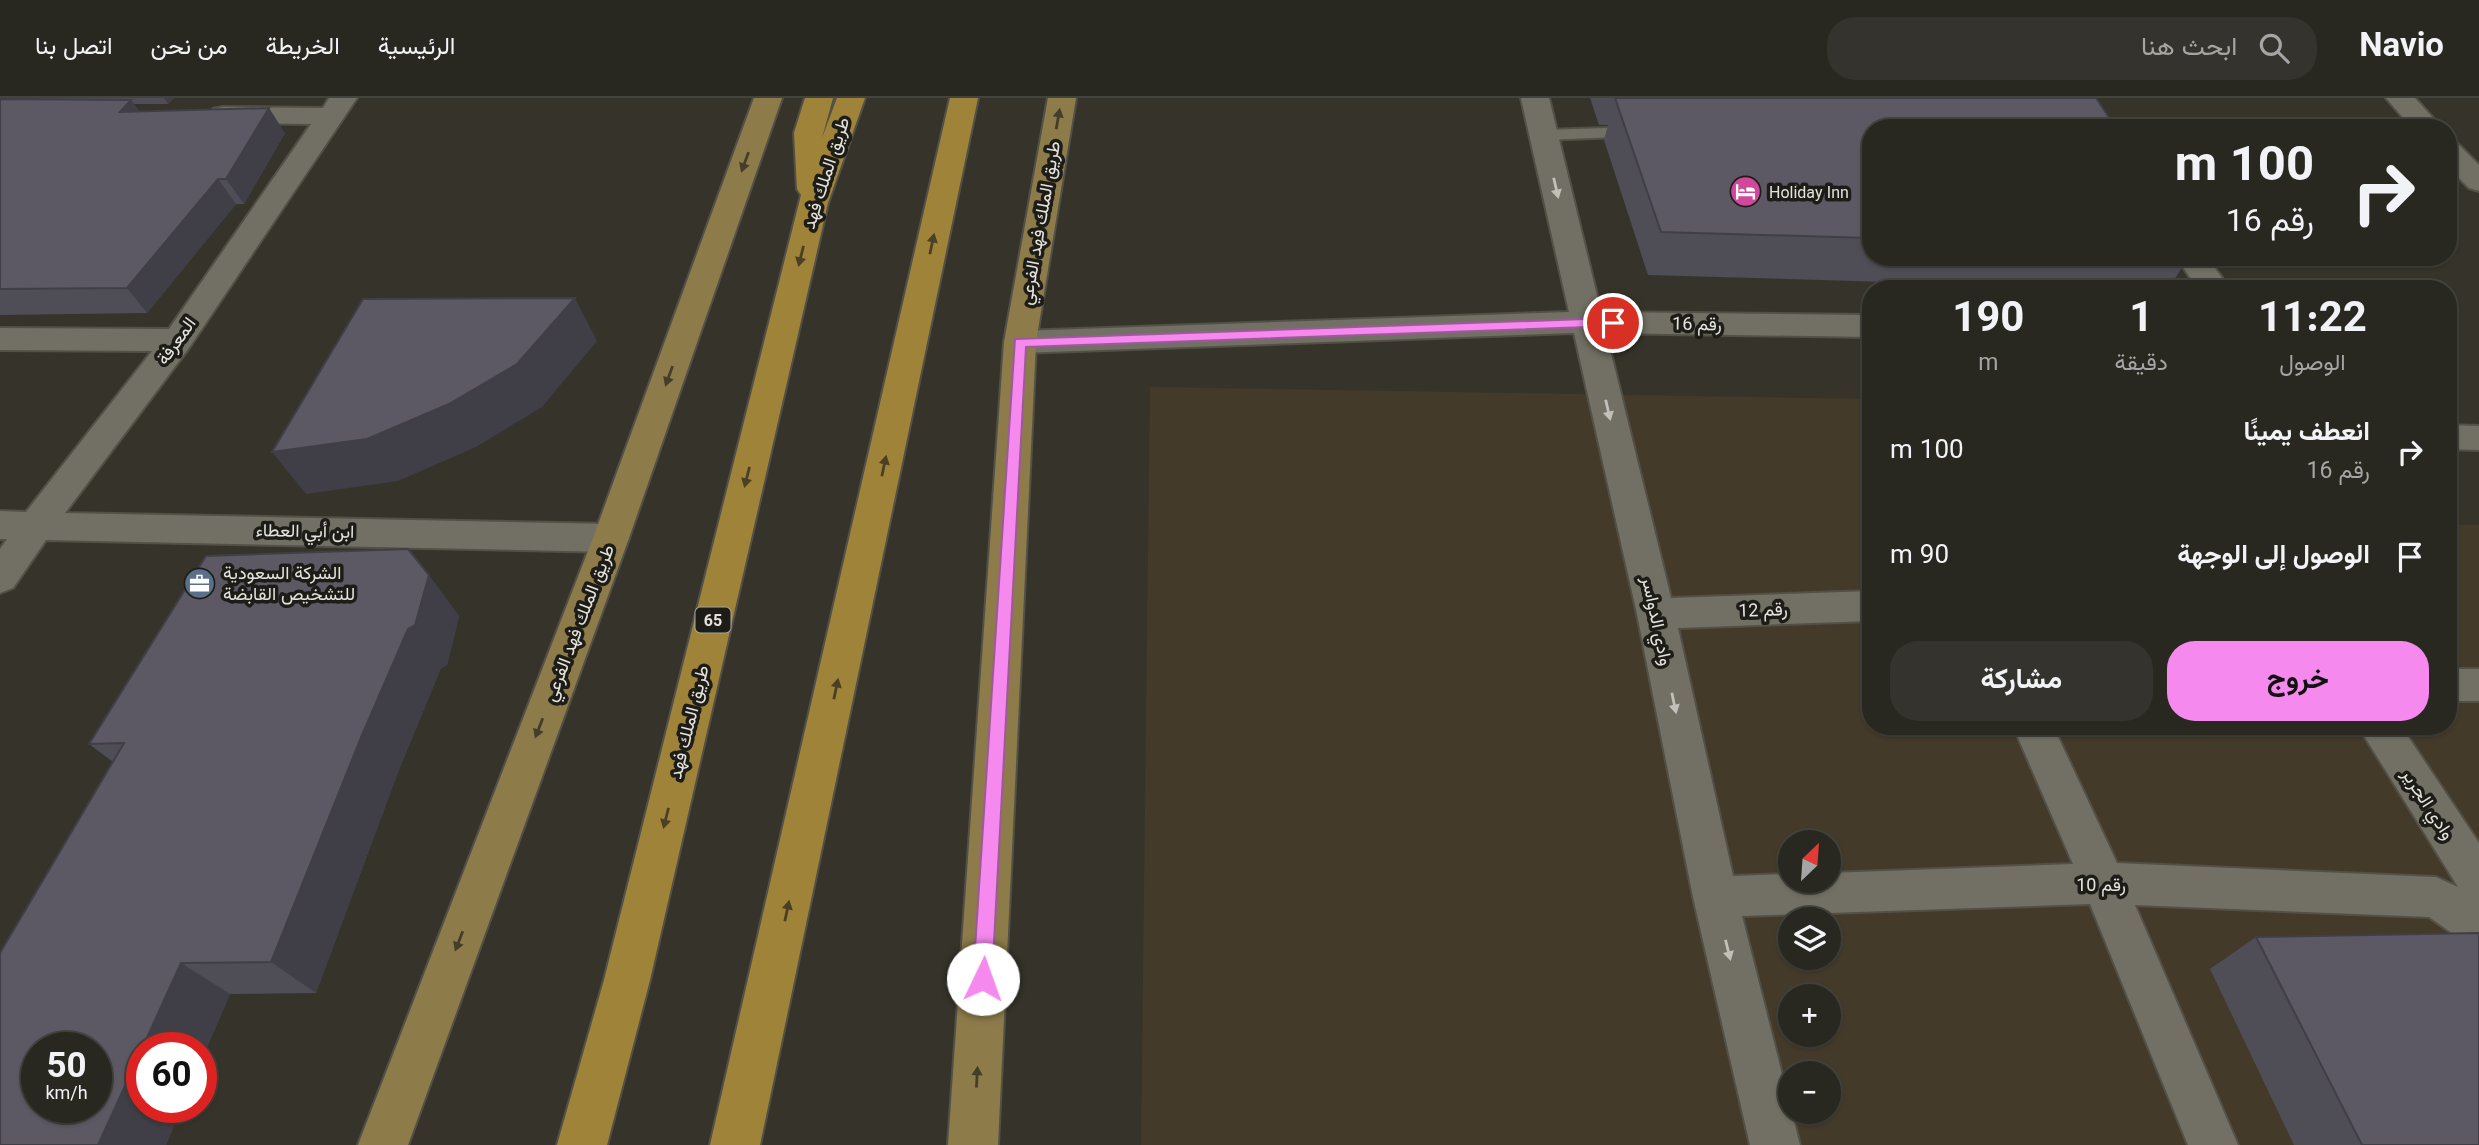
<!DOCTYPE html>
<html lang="ar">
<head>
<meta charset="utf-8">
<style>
  :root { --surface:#282720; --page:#34332d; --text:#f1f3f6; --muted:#a5a5a5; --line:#44443e; --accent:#f589ee }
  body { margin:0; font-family:Georgia,Vazirmatn,serif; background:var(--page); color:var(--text); direction:rtl; height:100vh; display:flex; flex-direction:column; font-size:26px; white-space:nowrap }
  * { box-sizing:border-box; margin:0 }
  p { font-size:23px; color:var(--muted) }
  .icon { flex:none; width:38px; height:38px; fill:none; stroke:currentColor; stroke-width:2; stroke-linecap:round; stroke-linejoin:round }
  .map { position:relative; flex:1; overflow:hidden; direction:ltr }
  .side { position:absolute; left:1862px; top:182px; width:595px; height:455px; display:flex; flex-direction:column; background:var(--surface); border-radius:28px; box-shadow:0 2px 5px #0004,0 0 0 2px var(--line); direction:rtl }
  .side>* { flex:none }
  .top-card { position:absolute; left:1862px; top:21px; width:595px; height:147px; border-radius:28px; box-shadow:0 2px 5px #0004,0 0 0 2px var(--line); direction:rtl; background:#282720; color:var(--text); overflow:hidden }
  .needle { width:46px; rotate:25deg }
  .controls { position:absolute; left:1778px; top:732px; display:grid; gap:14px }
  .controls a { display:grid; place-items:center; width:63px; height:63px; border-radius:50%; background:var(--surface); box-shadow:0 2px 5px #0004,0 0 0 2px var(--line); font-size:35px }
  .speed { position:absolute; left:21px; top:934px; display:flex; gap:14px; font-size:35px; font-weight:700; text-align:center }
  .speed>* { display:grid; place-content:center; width:91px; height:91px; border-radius:50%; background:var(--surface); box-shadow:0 2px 5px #0004,0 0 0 2px var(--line); line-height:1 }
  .speed small { font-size:18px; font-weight:400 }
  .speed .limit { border:10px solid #d22; background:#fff; color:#111 }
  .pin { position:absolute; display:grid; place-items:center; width:60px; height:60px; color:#fff; margin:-30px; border:4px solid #fff; border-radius:50%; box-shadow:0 2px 7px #0007 }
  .me { position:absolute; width:77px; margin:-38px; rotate:3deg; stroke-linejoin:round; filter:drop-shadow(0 0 5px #0008) }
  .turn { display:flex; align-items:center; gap:24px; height:147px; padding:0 28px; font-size:32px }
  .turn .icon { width:91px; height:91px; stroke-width:2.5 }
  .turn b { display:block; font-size:49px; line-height:60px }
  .eta { display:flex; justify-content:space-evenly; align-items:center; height:119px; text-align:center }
  .eta b { font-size:42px; font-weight:700; line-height:49px }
  .cta { display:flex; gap:14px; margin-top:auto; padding:14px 28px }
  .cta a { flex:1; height:80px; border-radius:28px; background:var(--accent); color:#111; font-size:28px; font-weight:700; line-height:80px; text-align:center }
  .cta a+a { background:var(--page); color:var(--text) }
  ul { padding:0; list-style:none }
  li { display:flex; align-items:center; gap:21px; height:105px; padding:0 28px }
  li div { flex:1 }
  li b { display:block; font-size:26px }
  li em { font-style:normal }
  header { display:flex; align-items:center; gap:42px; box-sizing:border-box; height:98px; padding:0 35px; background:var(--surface); border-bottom:2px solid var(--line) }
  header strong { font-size:33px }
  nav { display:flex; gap:38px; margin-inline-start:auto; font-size:24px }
  .search { width:490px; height:63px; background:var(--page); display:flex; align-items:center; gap:18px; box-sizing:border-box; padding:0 24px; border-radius:28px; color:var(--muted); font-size:26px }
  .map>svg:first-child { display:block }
</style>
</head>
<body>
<header>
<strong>Navio</strong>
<div class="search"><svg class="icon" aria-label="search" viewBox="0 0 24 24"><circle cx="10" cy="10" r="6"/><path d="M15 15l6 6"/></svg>ابحث هنا</div>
<nav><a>الرئيسية</a><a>الخريطة</a><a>من نحن</a><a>اتصل بنا</a></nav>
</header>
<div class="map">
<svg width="2479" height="1047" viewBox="0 0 2479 1047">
  <rect width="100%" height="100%" fill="#36342a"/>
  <path fill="#443a2a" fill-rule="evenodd" d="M 1150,289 L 1871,301 L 1871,628 L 2448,628 L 2448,427 L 2479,427 L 2479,1047 L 1141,1047 ZM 1790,744 L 1829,744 L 1829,782 L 1790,782 ZM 1790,821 L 1829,821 L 1829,859 L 1790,859 ZM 1790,898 L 1829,898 L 1829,936 L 1790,936 ZM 1790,975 L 1829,975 L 1829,1013 L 1790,1013 Z"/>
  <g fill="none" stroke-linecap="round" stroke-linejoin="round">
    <defs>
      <path id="service" d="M 1637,29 L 1643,30 L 1646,34 L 1643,38 L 1544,42 L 1535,37 L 1544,32 Z"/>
      <path id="minor" d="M 329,0 L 357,0 L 189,250 L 65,415 L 611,426 L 624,430 L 629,440 L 624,450 L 611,454 L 46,442 L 13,490 L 0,495 L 0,451 L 7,441 L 0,441 L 0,413 L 26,414 L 152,253 L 0,252 L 0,230 L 169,231 L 311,26 L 223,25 L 213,23 L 209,17 L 213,11 L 223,9 L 323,10 Z
        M 1521,0 L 1549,0 L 1601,214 L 1871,217 L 1871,239 L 1606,235 L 1671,500 L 1871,493 L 1871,523 L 1678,530 L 1733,778 L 1790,776 L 1790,782 L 1829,782 L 1829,775 L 2073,766 L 2013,628 L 2053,628 L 2117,765 L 2436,779 L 2458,789 L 2358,628 L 2401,628 L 2479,745 L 2479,849 L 2463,843 L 2429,819 L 2135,807 L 2238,1047 L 2188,1047 L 2090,806 L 1742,818 L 1800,1047 L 1750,1047 L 1693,799 L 1637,516 L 1574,235 L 1020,255 L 1009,252 L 1004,244 L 1009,236 L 1020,233 L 1569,214 Z
        M 2386,0 L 2415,0 L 2442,30 L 2412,30 Z
        M 2448,44 L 2458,46 L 2479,67 L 2479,93 L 2469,90 L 2448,69 Z
        M 2176,159 L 2207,159 L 2230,191 L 2198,191 Z
        M 2448,327 L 2479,328 L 2479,352 L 2448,351 Z
        M 2448,571 L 2479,571 L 2479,603 L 2448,603 Z"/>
      <path id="primary" d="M 754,0 L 782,0 L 629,440 L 408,1047 L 358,1047 L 593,440 Z
        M 1048,0 L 1076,0 L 1036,244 L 998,1047 L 948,1047 L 1004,244 Z"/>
      <path id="motorway" d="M 805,0 L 833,0 L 822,40 L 837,0 L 865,0 L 828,105 L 650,882 L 607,1047 L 557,1047 L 604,882 L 801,97 L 797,91 L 794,35 Z
        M 950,0 L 978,0 L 760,1047 L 710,1047 Z"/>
    </defs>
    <use href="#service" stroke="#525047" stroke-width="4"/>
    <use href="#minor" stroke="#525047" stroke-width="4"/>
    <use href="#primary" stroke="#525047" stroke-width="4"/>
    <use href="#motorway" stroke="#525047" stroke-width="4"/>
    <use href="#service" fill="#727064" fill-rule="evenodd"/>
    <use href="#minor" fill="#727064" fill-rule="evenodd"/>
    <use href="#primary" fill="#8d7b4a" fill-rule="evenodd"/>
    <use href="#motorway" fill="#9f8339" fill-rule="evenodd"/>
  </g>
  <path fill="#4f4d56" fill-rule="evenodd" d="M 0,0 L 174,0 L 168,6 L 134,6 L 140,14 L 285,35 L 244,106 L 236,106 L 147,215 L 0,217 Z
    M 1590,0 L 2096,0 L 1871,30 L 1871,159 L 2189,159 L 2168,191 L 2129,191 L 1648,177 L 1604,42 L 1608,27 L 1599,27 Z
    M 408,451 L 459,518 L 447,567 L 441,570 L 398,674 L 316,895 L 230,896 L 201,963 L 201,950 L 142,950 L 142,1010 L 181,1010 L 166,1047 L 0,1047 L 0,855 L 113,664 L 89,646 L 206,458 ZM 37,950 L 96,950 L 96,1010 L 37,1010 Z
    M 2256,839 L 2479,1047 L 2294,1047 L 2210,871 Z"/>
  <path fill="#403e46" d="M 164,0 L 174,0 L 168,6 Z
    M 131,2 L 150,27 L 120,14 Z
    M 269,10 L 285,35 L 244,106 L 226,81 Z
    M 218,81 L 236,106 L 147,215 L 127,190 Z
    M 575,200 L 597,243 L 542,309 L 476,349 L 398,383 L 306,396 L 272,354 Z
    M 429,477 L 459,518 L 447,567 L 441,570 L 398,674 L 316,895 L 271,864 L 362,637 Z
    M 181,865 L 230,896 L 201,963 L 201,950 L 142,950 Z
    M 142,951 L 142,1010 L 181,1010 L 166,1047 L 98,1047 Z"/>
  <path fill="#5c5964" stroke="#403e46" stroke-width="2" fill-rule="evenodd" d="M 1615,0 L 2096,0 L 2116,30 L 1871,30 L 1871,140 L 1661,134 Z
    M 0,1 L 131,2 L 120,14 L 269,10 L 226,81 L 218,81 L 127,190 L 0,191 Z
    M 575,200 L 517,266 L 449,306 L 367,341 L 272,354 L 363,201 Z
    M 408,451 L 429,477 L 415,527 L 408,531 L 362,637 L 271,864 L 181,865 L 98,1047 L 0,1047 L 0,855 L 124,645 L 89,646 L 206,458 ZM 37,950 L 96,950 L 96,1010 L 37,1010 Z
    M 2479,835 L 2479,1047 L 2362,1047 L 2256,839 Z"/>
  <defs><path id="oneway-solid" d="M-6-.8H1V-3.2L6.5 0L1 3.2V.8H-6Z" transform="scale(1.75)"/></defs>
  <g fill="#443d29">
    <use href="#oneway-solid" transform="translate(1058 21) rotate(-80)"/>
    <use href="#oneway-solid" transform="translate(745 64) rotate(110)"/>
    <use href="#oneway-solid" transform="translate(669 278) rotate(110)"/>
    <use href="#oneway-solid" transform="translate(539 630) rotate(111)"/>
    <use href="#oneway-solid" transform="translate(459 843) rotate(111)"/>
    <use href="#oneway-solid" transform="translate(977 979) rotate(-87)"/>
  </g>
  <g fill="#c2c0b9">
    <use href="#oneway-solid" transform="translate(1556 90) rotate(77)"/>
    <use href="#oneway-solid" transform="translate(1608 312) rotate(77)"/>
    <use href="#oneway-solid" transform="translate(1674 605) rotate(78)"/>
    <use href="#oneway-solid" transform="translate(1728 852) rotate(76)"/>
  </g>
  <g fill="#4a4023">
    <use href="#oneway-solid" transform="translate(932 146) rotate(-78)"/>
    <use href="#oneway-solid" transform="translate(801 158) rotate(104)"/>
    <use href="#oneway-solid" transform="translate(884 368) rotate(-78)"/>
    <use href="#oneway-solid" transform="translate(747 379) rotate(104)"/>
    <use href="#oneway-solid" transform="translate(836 591) rotate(-78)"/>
    <use href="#oneway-solid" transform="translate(666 720) rotate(104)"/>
    <use href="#oneway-solid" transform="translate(787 813) rotate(-78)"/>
  </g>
  <path fill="#f589ee" stroke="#9f599b" stroke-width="2" d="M 1613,220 L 1619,225 L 1617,228 L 1026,249 L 992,881 L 990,887 L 983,890 L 976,887 L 973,881 L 1015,241 Z"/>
  <defs>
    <symbol id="hotel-disc" viewBox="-11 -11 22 22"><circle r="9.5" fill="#d1479c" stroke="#1d1c17"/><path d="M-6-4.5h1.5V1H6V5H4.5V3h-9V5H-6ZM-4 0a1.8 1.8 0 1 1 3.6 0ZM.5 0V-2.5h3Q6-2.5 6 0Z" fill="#fff"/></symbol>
    <symbol id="office-disc" viewBox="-11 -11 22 22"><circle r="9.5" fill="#5c6f8a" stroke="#1d1c17"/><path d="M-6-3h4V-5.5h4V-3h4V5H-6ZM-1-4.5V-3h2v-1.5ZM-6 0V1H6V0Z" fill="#fff"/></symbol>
  </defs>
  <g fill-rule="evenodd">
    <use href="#hotel-disc" x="1728" y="76" width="35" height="35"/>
    <use href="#office-disc" x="182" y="468" width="35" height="35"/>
  </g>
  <g text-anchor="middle" stroke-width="7" stroke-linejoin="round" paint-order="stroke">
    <g font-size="16" fill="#e5e3dd" stroke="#1d1c17" text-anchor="start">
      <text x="1769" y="100">Holiday Inn</text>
    </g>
    <rect fill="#1d1c17" stroke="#a9a7a2" stroke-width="2" x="695.5" y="509.5" width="35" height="25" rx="5"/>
    <g font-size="16" font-weight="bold" fill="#e5e3dd">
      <text x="713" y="528">65</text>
    </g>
    <g font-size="18" fill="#e5e3dd" stroke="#1d1c17">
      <text transform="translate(826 75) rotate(-72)" y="6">طريق الملك فهد</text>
      <text transform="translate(1040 125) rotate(-80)" y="6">طريق الملك فهد الفرعي</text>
      <text transform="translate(1697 226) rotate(1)" y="6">رقم 16</text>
      <text transform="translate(176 243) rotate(-54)" y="6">المعرفة</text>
      <text transform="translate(305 433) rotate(1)" y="6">ابن أبي العطاء</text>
      <text transform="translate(1763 512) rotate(-2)" y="6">رقم 12</text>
      <text transform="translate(1657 523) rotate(78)" y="6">وادي الدواسر</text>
      <text transform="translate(579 525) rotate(-69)" y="6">طريق الملك فهد الفرعي</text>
      <text transform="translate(689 624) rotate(-76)" y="6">طريق الملك فهد</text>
      <text transform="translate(2428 706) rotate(57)" y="6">وادي الجرير</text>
      <text x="2101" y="793">رقم 10</text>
    </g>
    <g font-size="18" fill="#e5e3dd" stroke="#1d1c17" text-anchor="start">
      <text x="223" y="481">الشركة السعودية<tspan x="223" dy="21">للتشخيص القابضة</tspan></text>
    </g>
  </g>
</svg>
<div class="controls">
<a><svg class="needle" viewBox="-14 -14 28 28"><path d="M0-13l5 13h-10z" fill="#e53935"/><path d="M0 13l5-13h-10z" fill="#a5a5a5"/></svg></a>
<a><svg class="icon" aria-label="layers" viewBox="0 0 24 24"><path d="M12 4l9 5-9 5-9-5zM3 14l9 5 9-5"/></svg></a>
<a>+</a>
<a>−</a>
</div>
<div class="speed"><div>50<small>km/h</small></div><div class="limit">60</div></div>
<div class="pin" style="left:1613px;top:225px;background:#d93025"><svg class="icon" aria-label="arrive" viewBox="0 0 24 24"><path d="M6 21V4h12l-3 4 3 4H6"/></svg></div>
<svg class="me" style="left:983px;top:881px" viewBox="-20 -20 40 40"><circle r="19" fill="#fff"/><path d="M0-13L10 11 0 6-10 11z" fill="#f589ee"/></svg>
<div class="top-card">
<div class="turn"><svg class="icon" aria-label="right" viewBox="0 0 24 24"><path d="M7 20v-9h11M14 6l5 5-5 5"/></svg><div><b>100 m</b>رقم 16</div></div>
</div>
<section class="side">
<div class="eta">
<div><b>11:22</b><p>الوصول</p></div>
<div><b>1</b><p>دقيقة</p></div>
<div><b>190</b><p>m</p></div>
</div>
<ul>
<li><svg class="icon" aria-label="right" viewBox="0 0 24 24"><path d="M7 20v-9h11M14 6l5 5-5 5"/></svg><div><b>انعطف يمينًا</b><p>رقم 16</p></div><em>100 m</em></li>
<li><svg class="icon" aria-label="arrive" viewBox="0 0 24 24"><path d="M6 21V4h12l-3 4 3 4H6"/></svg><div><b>الوصول إلى الوجهة</b></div><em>90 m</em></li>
</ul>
<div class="cta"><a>خروج</a><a>مشاركة</a></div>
</section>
</div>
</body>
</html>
